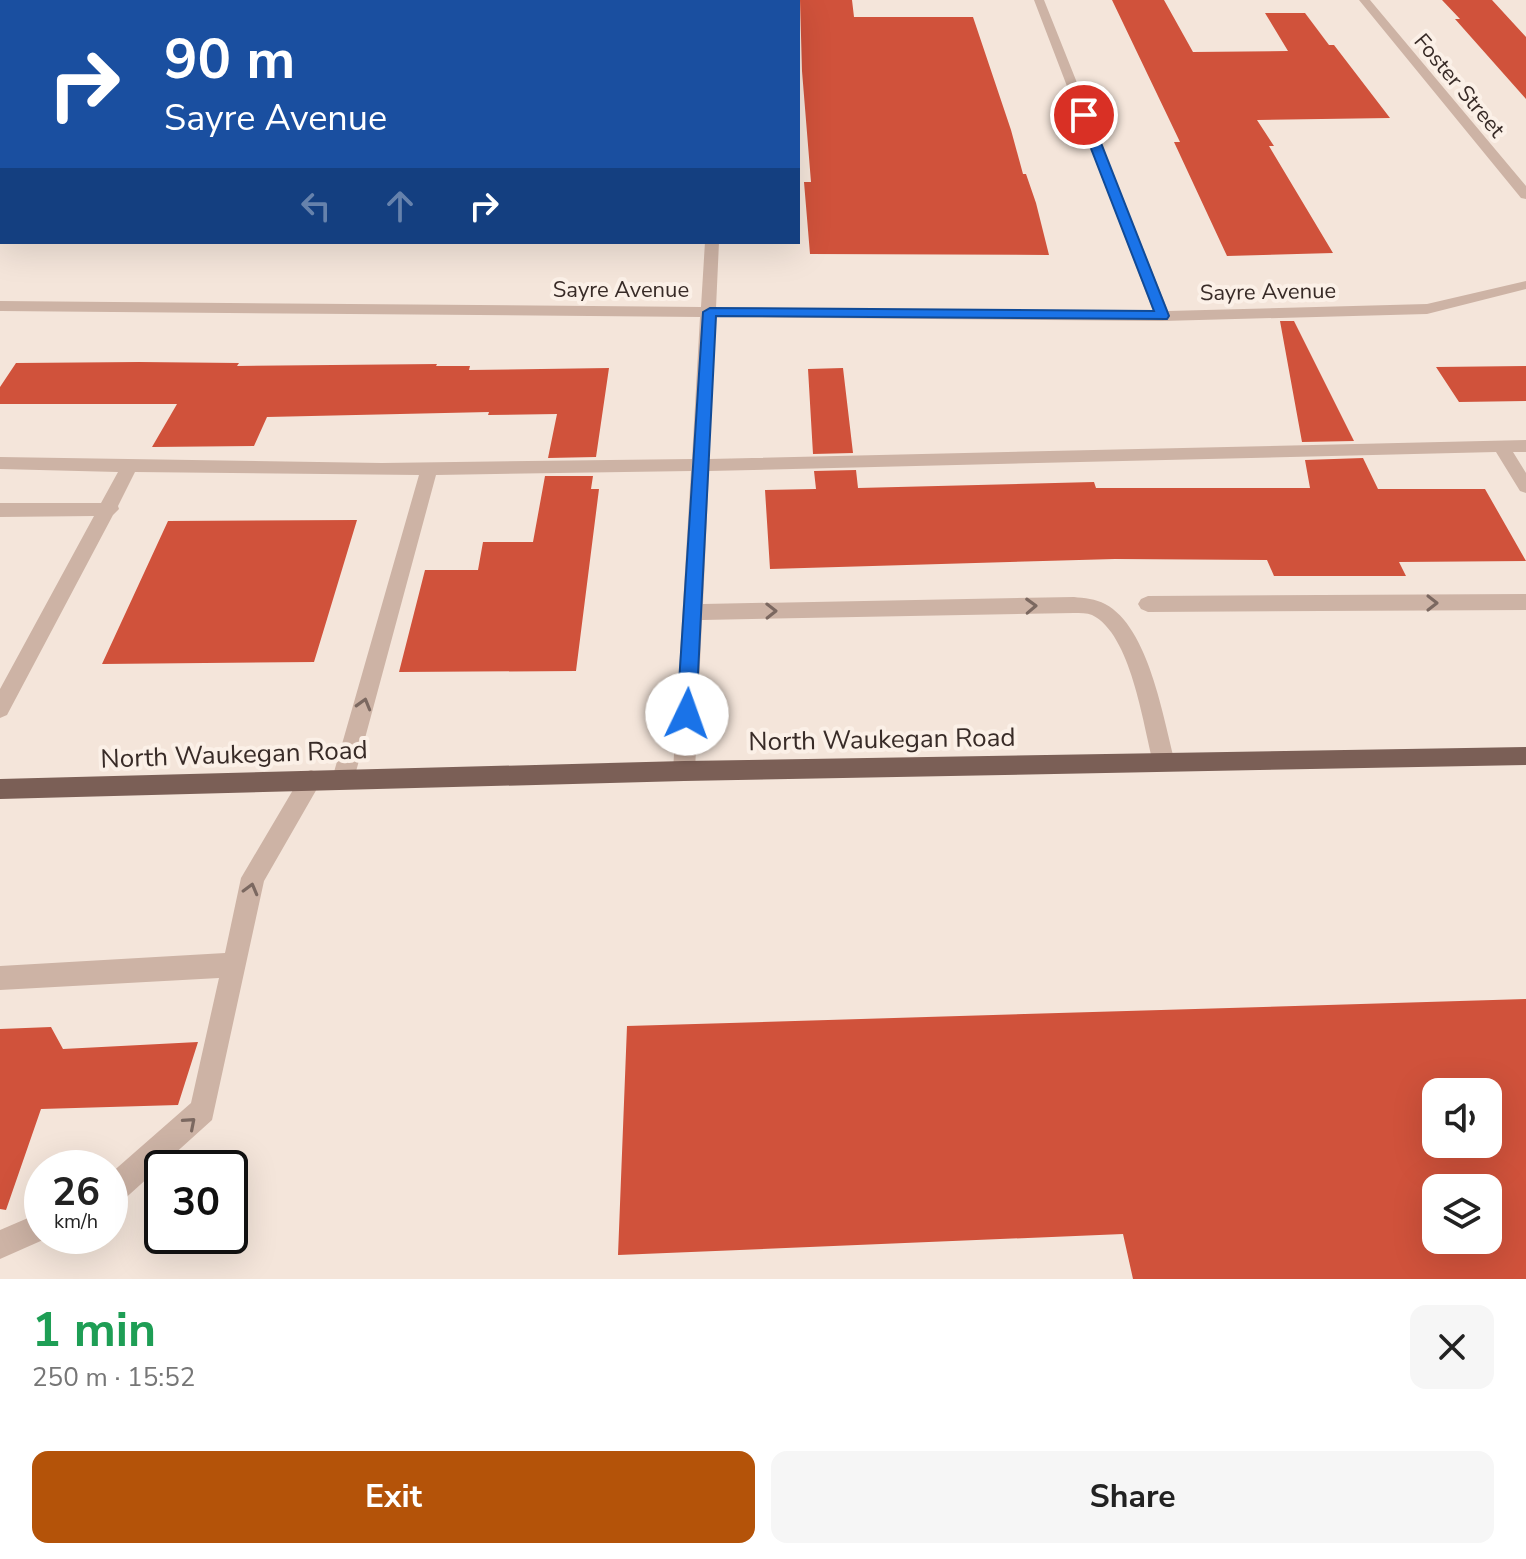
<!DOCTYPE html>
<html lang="en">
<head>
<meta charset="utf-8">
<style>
  :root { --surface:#fff; --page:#f6f6f6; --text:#222; --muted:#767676; --accent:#b45309 }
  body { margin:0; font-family:"Nunito Sans",sans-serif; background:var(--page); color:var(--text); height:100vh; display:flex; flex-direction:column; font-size:30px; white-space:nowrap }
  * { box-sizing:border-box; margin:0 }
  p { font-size:26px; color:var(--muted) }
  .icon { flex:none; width:44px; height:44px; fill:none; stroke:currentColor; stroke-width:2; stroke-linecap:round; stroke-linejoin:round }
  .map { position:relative; height:1279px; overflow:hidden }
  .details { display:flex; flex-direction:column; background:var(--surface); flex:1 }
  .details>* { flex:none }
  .guide { position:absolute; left:0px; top:0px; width:800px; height:244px; box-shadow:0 8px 32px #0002; background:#1a4fa0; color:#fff; overflow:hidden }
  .controls { position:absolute; left:1422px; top:1078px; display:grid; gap:16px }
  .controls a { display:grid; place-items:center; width:80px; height:80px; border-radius:16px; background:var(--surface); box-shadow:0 8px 32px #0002; font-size:40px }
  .speed { position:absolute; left:24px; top:1150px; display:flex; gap:16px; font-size:40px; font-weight:700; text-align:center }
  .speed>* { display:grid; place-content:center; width:104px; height:104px; border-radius:50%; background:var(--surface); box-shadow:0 8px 32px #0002; line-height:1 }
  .speed small { font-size:20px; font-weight:400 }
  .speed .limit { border:4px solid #111; border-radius:12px; background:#fff; color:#111 }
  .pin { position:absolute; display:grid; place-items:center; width:68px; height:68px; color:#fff; margin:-34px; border:4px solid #fff; border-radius:50%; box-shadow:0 2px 8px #0007 }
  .me { position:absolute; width:88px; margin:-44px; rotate:3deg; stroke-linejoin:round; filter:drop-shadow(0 0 6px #0008) }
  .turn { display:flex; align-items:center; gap:28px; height:168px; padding:0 32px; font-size:36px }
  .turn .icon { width:104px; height:104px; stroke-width:2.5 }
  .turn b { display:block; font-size:56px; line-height:68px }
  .lanes { display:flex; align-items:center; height:76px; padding:0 32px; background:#0003; justify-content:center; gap:40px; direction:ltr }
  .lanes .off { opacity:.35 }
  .round { display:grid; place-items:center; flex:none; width:84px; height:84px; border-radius:16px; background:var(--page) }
  .overview { display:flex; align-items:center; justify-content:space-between; height:136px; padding:0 32px }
  h1 { font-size:48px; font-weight:700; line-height:60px; color:#1e9e55 }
  .button { display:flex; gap:16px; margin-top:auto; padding:16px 32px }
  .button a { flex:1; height:92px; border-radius:16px; background:var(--accent); color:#fff; font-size:32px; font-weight:700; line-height:92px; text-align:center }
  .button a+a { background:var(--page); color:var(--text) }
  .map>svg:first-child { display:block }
</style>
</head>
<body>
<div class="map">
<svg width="1526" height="1279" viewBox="0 0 1526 1279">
  <rect width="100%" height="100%" fill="#f4e5da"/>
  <path fill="#b9c499" d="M 75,0 L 566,0 L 73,2 Z"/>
  <path fill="#d0523b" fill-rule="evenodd" d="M 800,0 L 852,0 L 854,17 L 973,17 L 1011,130 L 1023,174 L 1026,174 L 1036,203 L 1049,255 L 810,254 L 804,182 L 811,182 L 802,71 Z
    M 1112,0 L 1164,0 L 1193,52 L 1288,51 L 1265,13 L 1305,13 L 1329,45 L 1334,45 L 1390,118 L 1257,120 L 1274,146 L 1269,146 L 1333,253 L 1227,256 L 1174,142 L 1180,142 Z
    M 1442,0 L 1492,0 L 1526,37 L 1526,99 L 1455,19 L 1460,19 Z
    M 1280,321 L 1294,321 L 1354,441 L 1302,442 Z
    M 139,362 L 239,363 L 237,366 L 437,364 L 436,366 L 470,366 L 469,370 L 609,368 L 596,457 L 548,458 L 557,414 L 488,415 L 489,412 L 267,417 L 254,446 L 152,447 L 177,404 L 0,404 L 0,387 L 16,363 Z
    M 1526,366 L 1526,401 L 1459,402 L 1436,367 Z
    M 843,368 L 853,453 L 813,454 L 808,369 Z
    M 1363,458 L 1378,489 L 1485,489 L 1526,561 L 1399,562 L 1406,576 L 1274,576 L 1267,560 L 1115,559 L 770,569 L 765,490 L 816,489 L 814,471 L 856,470 L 858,488 L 1094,482 L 1096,488 L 1310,488 L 1305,460 Z
    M 545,476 L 593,476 L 591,489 L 599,489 L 576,671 L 399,672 L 425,570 L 478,570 L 483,542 L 533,542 Z
    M 357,520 L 314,662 L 102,664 L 168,521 Z
    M 1526,999 L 1526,1279 L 1133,1279 L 1123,1234 L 618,1255 L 627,1026 ZM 1436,1092 L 1488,1092 L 1488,1144 L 1436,1144 ZM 1436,1188 L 1488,1188 L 1488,1240 L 1436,1240 Z
    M 51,1027 L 63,1049 L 198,1042 L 178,1105 L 41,1109 L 6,1210 L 0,1209 L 0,1029 Z"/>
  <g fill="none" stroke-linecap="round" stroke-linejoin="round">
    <path fill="#cdb3a5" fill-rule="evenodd" d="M 1034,0 L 1044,0 L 1168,311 L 1427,304 L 1526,281 L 1526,289 L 1427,314 L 1162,321 L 716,317 L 709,459 L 1526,440 L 1526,452 L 1513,452 L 1526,473 L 1526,493 L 1520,491 L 1496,452 L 709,471 L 703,604 L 1074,597 C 1084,598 1096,599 1105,604 C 1149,627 1163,718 1175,762 L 1172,769 L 1164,771 L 1156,769 L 1153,762 C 1143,724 1131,634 1092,615 C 1087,613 1080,613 1074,613 L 702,620 L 695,771 L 692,778 L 684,781 L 676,778 L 673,771 L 691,471 L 436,475 L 354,779 L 351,786 L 343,789 L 335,786 L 332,779 L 419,475 L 135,472 L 118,506 L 119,509 L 113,515 L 7,715 L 0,718 L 0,689 L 94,516 L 0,517 L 0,503 L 101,503 L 118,472 L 0,469 L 0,457 L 382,463 L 692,459 L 700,317 L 0,311 L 0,301 L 701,307 L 705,242 L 719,242 L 716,308 L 1153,311 Z
      M 1359,0 L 1370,0 L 1526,186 L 1526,199 L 1521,198 Z
      M 0,32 L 2,32 L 2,38 L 0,38 Z
      M 1526,594 L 1526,610 L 1148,612 L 1141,609 L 1138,604 L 1141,599 L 1148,596 Z
      M 311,770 L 319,773 L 322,780 L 264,881 L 212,1120 L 120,1203 L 110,1207 L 110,1174 L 191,1103 L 219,978 L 0,990 L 0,966 L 225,953 L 241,878 L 303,773 Z
      M 42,1212 L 42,1236 L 52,1236 L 0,1259 L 0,1230 Z"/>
    <path fill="#7b5f56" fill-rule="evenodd" d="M 1526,747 L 1526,765 L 684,781 L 0,799 L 0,779 L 684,761 Z"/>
  </g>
  <defs><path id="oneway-chevron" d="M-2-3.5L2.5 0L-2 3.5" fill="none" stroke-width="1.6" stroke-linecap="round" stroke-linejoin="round" transform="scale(2)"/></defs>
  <g stroke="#7b6860">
    <use href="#oneway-chevron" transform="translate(1432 603)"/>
    <use href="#oneway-chevron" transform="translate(1031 606) rotate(-2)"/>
    <use href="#oneway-chevron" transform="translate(771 611) rotate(-1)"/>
    <use href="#oneway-chevron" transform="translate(364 704) rotate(-74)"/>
    <use href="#oneway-chevron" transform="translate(251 889) rotate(-75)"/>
    <use href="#oneway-chevron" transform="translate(190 1123) rotate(-41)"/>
  </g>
  <path fill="#1a73e8" stroke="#114b97" stroke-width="2" d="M 1084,111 L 1090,115 L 1169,316 L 1167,319 L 716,316 L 696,714 L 694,720 L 680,720 L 677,714 L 703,312 L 710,308 L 1154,311 L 1078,115 Z"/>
  <g text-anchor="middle" stroke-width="8" stroke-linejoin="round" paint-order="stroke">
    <g font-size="22" fill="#382b27" stroke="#fbf0e7">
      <text transform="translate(1460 85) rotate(50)" y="8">Foster Street</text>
      <text x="621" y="297">Sayre Avenue</text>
      <text transform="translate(1268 291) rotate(-1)" y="8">Sayre Avenue</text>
    </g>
    <g font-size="26" fill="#382b27" stroke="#fbf0e7">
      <text transform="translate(882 739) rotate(-1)" y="9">North Waukegan Road</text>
      <text transform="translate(234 754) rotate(-2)" y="9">North Waukegan Road</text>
    </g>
  </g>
</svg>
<div class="controls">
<a><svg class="icon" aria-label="sound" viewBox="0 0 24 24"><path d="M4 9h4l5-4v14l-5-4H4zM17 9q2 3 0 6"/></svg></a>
<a><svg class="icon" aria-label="layers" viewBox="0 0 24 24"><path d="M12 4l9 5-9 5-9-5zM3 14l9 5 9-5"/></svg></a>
</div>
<div class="speed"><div>26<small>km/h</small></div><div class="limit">30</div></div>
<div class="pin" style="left:1084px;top:115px;background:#d93025"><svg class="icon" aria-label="arrive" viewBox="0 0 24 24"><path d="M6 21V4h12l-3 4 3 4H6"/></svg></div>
<svg class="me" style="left:687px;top:714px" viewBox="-20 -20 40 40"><circle r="19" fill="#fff"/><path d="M0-13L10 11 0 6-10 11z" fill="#1a73e8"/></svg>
<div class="guide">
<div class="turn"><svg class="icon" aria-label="right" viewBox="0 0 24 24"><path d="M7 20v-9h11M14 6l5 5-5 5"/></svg><div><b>90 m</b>Sayre Avenue</div></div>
<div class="lanes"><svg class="icon off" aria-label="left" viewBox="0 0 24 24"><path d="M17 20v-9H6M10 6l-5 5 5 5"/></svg><svg class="icon off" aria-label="ahead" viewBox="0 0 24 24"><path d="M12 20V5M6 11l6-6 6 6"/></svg><svg class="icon" aria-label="right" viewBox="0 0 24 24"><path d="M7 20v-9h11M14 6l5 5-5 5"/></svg></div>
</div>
</div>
<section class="details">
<div class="overview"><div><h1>1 min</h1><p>250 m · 15:52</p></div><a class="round"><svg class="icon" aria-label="close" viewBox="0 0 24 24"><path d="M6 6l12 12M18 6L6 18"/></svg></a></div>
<div class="button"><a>Exit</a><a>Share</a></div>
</section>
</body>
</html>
